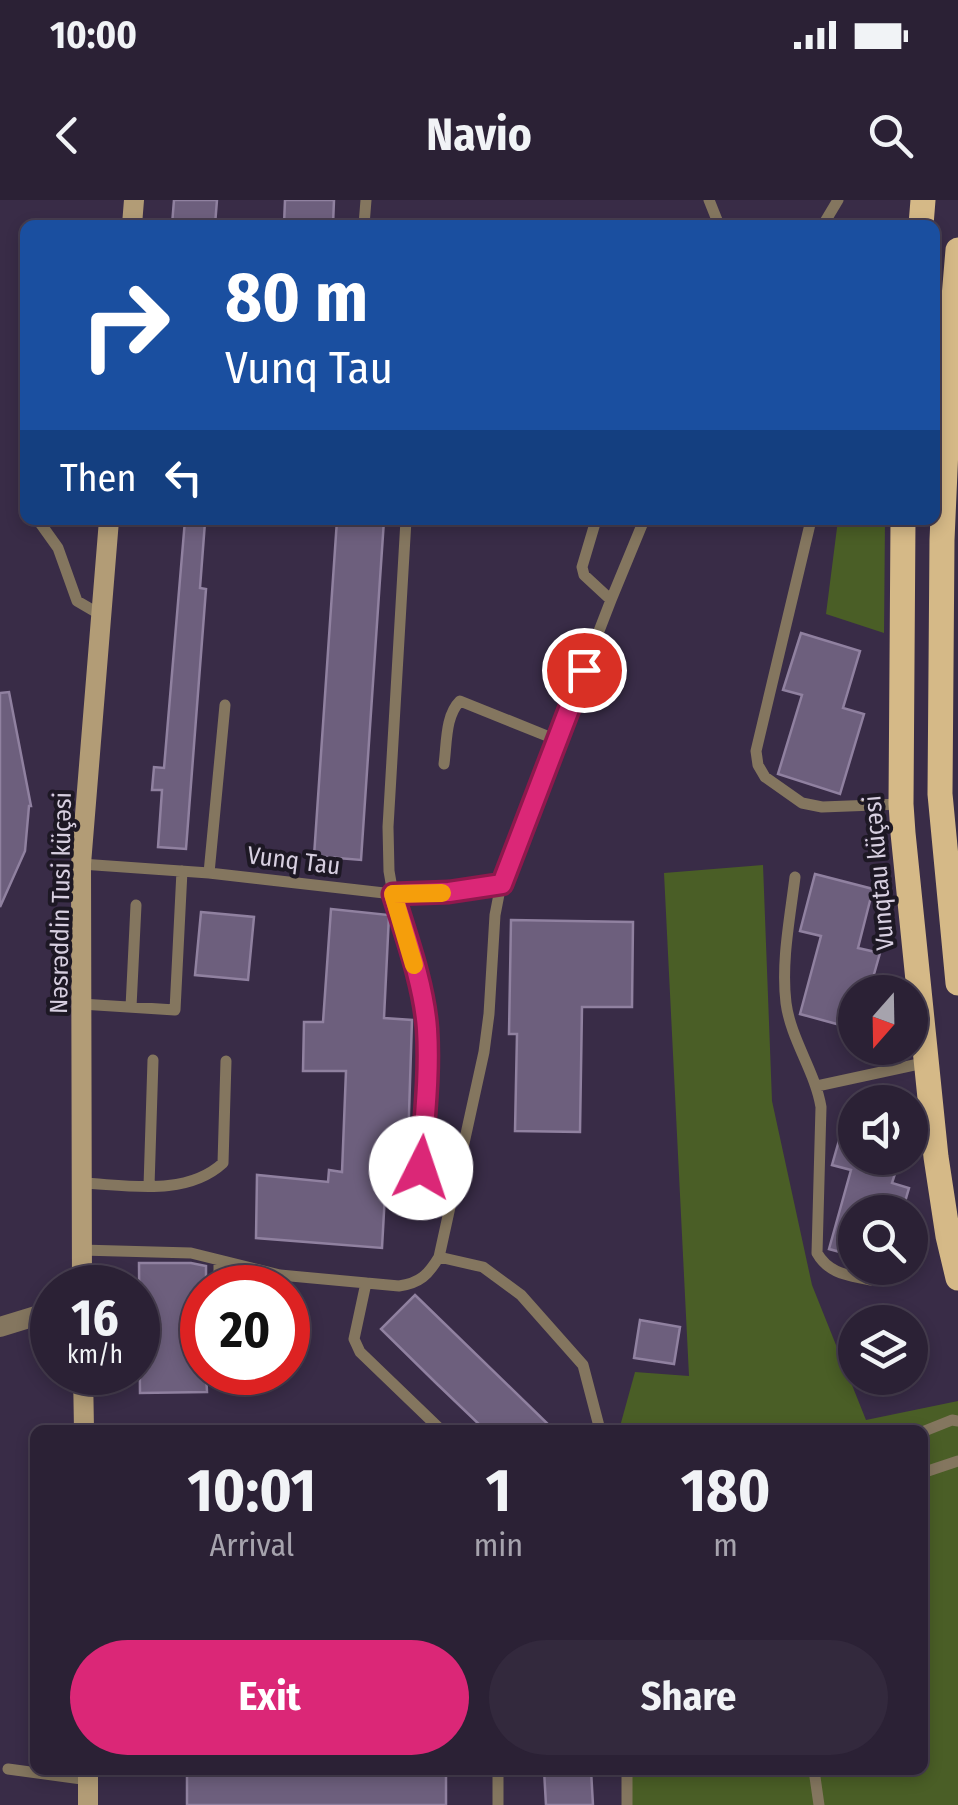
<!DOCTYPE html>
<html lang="en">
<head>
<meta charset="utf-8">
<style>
  :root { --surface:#2b2135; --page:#33293d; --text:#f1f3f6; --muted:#a6a3ad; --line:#473e50; --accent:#db2777 }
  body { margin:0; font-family:"Fira Sans Condensed",sans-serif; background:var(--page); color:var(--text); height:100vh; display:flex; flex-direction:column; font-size:38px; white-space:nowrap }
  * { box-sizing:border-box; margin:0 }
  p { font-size:32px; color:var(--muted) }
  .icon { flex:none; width:55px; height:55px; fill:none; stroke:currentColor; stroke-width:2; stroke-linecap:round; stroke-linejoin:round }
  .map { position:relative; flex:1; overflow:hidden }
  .panel { position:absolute; left:30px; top:1225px; width:898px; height:350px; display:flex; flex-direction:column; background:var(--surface); border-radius:15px; box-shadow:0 5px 15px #0003,0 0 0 2px var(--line) }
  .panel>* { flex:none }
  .guide { position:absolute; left:20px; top:20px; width:920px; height:305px; border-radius:15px; box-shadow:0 5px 15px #0003,0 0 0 2px var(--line); background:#1a4fa0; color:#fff; overflow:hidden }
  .needle { width:65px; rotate:200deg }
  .buttons { position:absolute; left:838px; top:775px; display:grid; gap:20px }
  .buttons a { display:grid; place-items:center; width:90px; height:90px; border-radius:50%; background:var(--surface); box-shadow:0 5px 15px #0003,0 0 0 2px var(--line); font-size:50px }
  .speed { position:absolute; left:30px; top:1065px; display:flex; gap:20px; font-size:50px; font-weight:700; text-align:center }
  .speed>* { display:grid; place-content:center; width:130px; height:130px; border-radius:50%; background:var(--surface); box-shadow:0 5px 15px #0003,0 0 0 2px var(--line); line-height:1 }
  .speed small { font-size:25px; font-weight:400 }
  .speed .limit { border:15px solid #d22; background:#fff; color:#111 }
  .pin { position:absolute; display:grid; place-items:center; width:85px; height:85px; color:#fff; margin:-42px; border:5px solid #fff; border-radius:50%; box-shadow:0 2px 10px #0007 }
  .me { position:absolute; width:110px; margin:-55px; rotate:4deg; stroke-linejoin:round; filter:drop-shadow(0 0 8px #0008) }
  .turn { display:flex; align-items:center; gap:35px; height:210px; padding:0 40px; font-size:45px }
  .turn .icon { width:130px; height:130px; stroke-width:2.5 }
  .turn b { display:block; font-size:70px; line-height:85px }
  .then { display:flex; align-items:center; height:95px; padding:0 40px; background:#0003; gap:20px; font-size:38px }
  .eta { display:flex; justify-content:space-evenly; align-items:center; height:170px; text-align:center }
  .eta b { font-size:60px; font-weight:700; line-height:70px }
  .cta { display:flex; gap:20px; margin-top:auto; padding:20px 40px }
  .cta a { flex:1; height:115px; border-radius:60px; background:var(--accent); color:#fff; font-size:40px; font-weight:700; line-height:115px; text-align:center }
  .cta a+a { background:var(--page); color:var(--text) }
  .status { display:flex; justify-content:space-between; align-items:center; height:70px; padding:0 50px; background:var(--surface); direction:ltr }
  .status svg { height:28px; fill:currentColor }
  header { display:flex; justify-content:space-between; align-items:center; height:130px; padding:0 40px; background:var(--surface); font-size:45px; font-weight:700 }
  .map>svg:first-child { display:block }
</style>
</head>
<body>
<div class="status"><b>10:00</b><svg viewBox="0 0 49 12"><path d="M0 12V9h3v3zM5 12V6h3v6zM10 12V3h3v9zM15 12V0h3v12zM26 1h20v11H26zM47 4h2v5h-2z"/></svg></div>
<header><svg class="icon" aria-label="back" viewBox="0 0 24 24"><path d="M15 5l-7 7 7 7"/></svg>Navio<svg class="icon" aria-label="search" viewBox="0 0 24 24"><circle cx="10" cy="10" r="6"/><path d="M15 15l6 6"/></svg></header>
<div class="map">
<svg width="958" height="1605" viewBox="0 0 958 1605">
  <rect width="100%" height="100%" fill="#392c47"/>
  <path fill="#4a5e26" d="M 838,320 L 885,320 L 884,433 L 826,414 Z
    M 763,665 L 772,901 L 812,1085 L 866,1220 L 958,1201 L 958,1605 L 631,1605 L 631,1570 L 922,1570 L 922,1230 L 619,1230 L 635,1172 L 689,1176 L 664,673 Z"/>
  <path fill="#6d5f7d" stroke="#9081a0" stroke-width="2.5" d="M 174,0 L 217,0 L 215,25 L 172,25 Z
    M 285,0 L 334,0 L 333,25 L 284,25 Z
    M 185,320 L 205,322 L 200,388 L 206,389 L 186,649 L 158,647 L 162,590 L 152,590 L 154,567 L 164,568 Z
    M 337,320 L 384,320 L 361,660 L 314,656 Z
    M 801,433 L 860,451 L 843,508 L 864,514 L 840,594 L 778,574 L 802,495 L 783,490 Z
    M 9,492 L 31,606 L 29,606 L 25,651 L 0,707 L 0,493 Z
    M 815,674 L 873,689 L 858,748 L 880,753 L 869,792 L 855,792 L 855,829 L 800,814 L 821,736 L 800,731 Z
    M 331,709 L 389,715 L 384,818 L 412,820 L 407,976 L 386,976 L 382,1048 L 256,1038 L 257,975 L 328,982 L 329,970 L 342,972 L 346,871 L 303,871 L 304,822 L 323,822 Z
    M 201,712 L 254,717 L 248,780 L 195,775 Z
    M 511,720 L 633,722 L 632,807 L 582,807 L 580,932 L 515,931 L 517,834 L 509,834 Z
    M 850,902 L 855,903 L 855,958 L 900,958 L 892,983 L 909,988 L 902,1012 L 855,1012 L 855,1056 L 829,1049 L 851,970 L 832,965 Z
    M 139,1063 L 191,1063 L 206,1066 L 206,1088 L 202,1088 L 202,1172 L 206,1172 L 207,1192 L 140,1193 Z
    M 415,1095 L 554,1230 L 485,1230 L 435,1182 L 381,1129 Z
    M 640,1120 L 680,1127 L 674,1164 L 634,1158 Z
    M 290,1570 L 446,1570 L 446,1605 L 187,1605 L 187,1572 Z
    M 544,1570 L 591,1570 L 593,1605 L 546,1605 Z"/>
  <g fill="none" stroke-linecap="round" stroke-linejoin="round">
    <path stroke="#84765f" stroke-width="11" d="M 709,0 L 719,25
      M 364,25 L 366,0
      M 823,25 L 838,0
      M 38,320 L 58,348 L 77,401 L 101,415
      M 406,320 L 388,627 L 389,671 L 393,694 L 412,758 L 427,824 L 428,852 L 418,1007
      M 596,320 L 582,367 L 584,375 L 611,400
      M 811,320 L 756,551 L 758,565 L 765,577 L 802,603 L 822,607 L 901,604
      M 444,564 C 447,543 445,516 460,501 L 557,540
      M 81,664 L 209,673 L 393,694 L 449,692 L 501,684
      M 209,673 L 225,505
      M 795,677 C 790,718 781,762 786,803 C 791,840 815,871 821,907 L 817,1053 C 829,1074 848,1075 870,1080
      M 81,804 L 175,810 L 182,671
      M 131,807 L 136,705
      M 817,886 L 928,862
      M 82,983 C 128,985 186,997 223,963 L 226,861
      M 149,986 L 153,860
      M 81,1050 L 191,1053 L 280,1075 L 399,1086 C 420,1083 428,1075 439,1057 L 484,852 L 489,814 L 495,715 L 501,684 L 611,400 L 644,320
      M 439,1057 L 483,1067 L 521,1095 L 583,1165 L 600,1230
      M 366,1083 L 354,1139 L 360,1152 L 441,1230
      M 219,1088 L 219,1060
      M 922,1232 L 952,1220 L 958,1221
      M 922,1273 L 958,1261
      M 8,1569 L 89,1580
      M 627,1570 L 627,1605
      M 814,1570 L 819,1605
      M 498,1605 L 498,1570"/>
    <path stroke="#84765f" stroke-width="20" d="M 0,1127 L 52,1111"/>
    <path stroke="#b29c76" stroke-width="20" d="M 132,25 L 134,0
      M 82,1088 L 81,664 L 109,320
      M 83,1172 L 84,1230
      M 88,1605 L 88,1570"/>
    <path stroke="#d5b987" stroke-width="25" d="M 921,25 L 923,0
      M 958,50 L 951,133 L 942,340 L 940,594 L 958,783
      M 903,320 L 901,604 L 903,633 L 936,957 L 948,1036 L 958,1078"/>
  </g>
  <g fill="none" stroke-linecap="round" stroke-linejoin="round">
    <defs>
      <path id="route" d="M 421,968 C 424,922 430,875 427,829 C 424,785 406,736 393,694 L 449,692 L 502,684 L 584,470"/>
    </defs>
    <use href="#route" stroke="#8e194d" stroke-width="25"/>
    <use href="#route" stroke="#db2777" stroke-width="18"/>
    <path stroke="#f59e0b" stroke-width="18" d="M 414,765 L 393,694 L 442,693"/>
  </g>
  <g text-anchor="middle" stroke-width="8" stroke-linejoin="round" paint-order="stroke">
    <g font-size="25" fill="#d7cfe0" stroke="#1d1824">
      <text transform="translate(294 660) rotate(7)" y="9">Vunq Tau</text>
      <text transform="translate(878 673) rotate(-95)" y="9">Vunqtau küçəsi</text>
      <text transform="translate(60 703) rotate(-89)" y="9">Nəsrəddin Tusi küçəsi</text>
    </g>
  </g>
</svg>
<div class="buttons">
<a><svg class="needle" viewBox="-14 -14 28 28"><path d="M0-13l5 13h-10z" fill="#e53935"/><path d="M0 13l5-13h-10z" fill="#a6a3ad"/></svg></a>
<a><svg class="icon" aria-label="sound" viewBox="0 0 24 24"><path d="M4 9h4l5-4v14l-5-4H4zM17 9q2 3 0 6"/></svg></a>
<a><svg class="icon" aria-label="search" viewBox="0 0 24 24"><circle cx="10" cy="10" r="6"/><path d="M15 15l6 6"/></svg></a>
<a><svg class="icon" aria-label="layers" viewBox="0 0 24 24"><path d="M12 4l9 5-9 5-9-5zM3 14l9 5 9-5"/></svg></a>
</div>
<div class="speed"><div>16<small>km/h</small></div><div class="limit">20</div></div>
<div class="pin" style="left:584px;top:470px;background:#d93025"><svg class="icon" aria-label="arrive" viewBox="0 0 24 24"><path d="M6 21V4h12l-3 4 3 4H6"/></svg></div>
<svg class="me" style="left:421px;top:968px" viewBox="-20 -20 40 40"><circle r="19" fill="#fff"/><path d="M0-13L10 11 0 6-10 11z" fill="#db2777"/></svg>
<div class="guide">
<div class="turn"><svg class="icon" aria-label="right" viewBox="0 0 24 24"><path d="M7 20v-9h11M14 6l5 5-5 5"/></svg><div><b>80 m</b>Vunq Tau</div></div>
<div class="then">Then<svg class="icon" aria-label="left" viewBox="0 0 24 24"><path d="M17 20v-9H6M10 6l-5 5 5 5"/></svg></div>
</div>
<section class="panel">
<div class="eta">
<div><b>10:01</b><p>Arrival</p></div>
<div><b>1</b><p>min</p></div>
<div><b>180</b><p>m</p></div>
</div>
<div class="cta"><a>Exit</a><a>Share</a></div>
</section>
</div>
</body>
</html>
